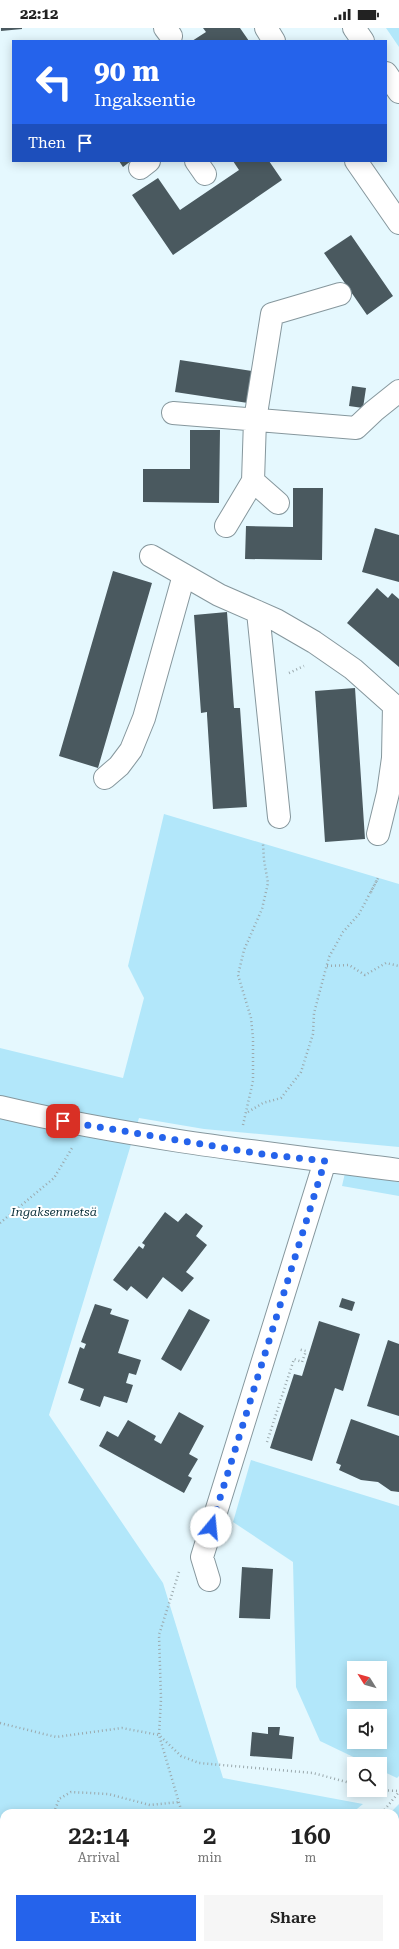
<!DOCTYPE html>
<html lang="en">
<head>
<meta charset="utf-8">
<style>
  :root { --surface:#fff; --page:#f6f6f6; --text:#222; --muted:#767676; --accent:#2563eb }
  body { margin:0; font-family:"Roboto Serif",serif; background:var(--page); color:var(--text); height:100vh; display:flex; flex-direction:column; font-size:15px; white-space:nowrap }
  * { box-sizing:border-box; margin:0 }
  p { font-size:13px; color:var(--muted) }
  .icon { flex:none; width:22px; height:22px; fill:none; stroke:currentColor; stroke-width:2; stroke-linecap:round; stroke-linejoin:round }
  .map { position:relative; flex:1; overflow:hidden }
  .details { position:absolute; left:0px; top:1781px; width:399px; height:140px; display:flex; flex-direction:column; background:var(--surface); border-radius:12px 12px 0 0; box-shadow:0 2px 10px #0003 }
  .details>* { flex:none }
  .top-card { position:absolute; left:12px; top:12px; width:375px; height:122px; border-radius:0px; box-shadow:0 2px 10px #0003; background:#2563eb; color:#fff; overflow:hidden }
  .needle { width:26px; rotate:307deg }
  .controls { position:absolute; left:347px; top:1633px; display:grid; gap:8px }
  .controls a { display:grid; place-items:center; width:40px; height:40px; border-radius:0px; background:var(--surface); box-shadow:0 2px 10px #0003; font-size:20px }
  .pin { position:absolute; display:grid; place-items:center; width:34px; height:34px; color:#fff; margin:-17px; border-radius:8px; box-shadow:0 2px 6px #0006 }
  .me { position:absolute; width:44px; margin:-22px; rotate:17deg; stroke-linejoin:round; filter:drop-shadow(0 0 3px #0008) }
  .turn { display:flex; align-items:center; gap:14px; height:84px; padding:0 16px; font-size:18px }
  .turn .icon { width:52px; height:52px; stroke-width:2.5 }
  .turn b { display:block; font-size:28px; line-height:34px }
  .then { display:flex; align-items:center; height:38px; padding:0 16px; background:#0003; gap:8px; font-size:15px }
  .eta { display:flex; justify-content:space-evenly; align-items:center; height:68px; text-align:center }
  .eta b { font-size:24px; font-weight:600; line-height:28px }
  .button { display:flex; gap:8px; margin-top:auto; padding:8px 16px }
  .button a { flex:1; height:46px; border-radius:0px; background:var(--accent); color:#fff; font-size:16px; font-weight:600; line-height:46px; text-align:center }
  .button a+a { background:var(--page); color:var(--text) }
  .status { display:flex; justify-content:space-between; align-items:center; height:28px; padding:0 20px; background:var(--surface); direction:ltr }
  .status svg { height:11px; fill:currentColor }
  .map>svg:first-child { display:block }
</style>
</head>
<body>
<div class="status"><b>22:12</b><svg viewBox="0 0 49 12"><path d="M0 12V9h3v3zM5 12V6h3v6zM10 12V3h3v9zM15 12V0h3v12zM26 1h20v11H26zM47 4h2v5h-2z"/></svg></div>
<div class="map">
<svg width="399" height="1921" viewBox="0 0 399 1921">
  <rect width="100%" height="100%" fill="#e5f8fe"/>
  <path fill="#b2e7fa" fill-rule="evenodd" d="M 386,0 L 399,0 L 399,19 Z
    M 164,786 L 399,856 L 399,1119 L 204,1101 L 139,1090 L 49,1387 L 163,1555 L 223,1750 L 363,1776 L 352,1785 L 4,1785 L 4,1917 L 208,1917 L 206,1921 L 0,1921 L 0,1020 L 123,1050 L 144,970 L 128,938 Z
    M 345,1145 L 399,1154 L 399,1168 L 342,1158 Z
    M 251,1432 L 399,1478 L 399,1748 L 397,1750 L 380,1742 L 380,1736 L 368,1736 L 320,1713 L 296,1659 L 293,1534 L 233,1494 ZM 354,1640 L 380,1640 L 380,1666 L 354,1666 ZM 354,1688 L 380,1688 L 380,1714 L 354,1714 Z
    M 399,1776 L 399,1841 L 395,1847 L 395,1785 L 390,1785 Z
    M 282,1917 L 344,1917 L 341,1921 L 287,1921 Z"/>
  <path fill="#4a595f" d="M 1,0 L 22,0 L 22,1 L 1,3 Z
    M 203,0 L 240,0 L 249,13 L 192,13 L 206,4 Z
    M 119,133 L 131,133 L 123,139 Z
    M 233,133 L 269,133 L 282,152 L 173,227 L 132,167 L 158,150 L 180,182 L 239,142 Z
    M 351,207 L 393,268 L 367,287 L 324,225 Z
    M 180,332 L 252,343 L 248,375 L 175,364 Z
    M 352,358 L 366,360 L 363,380 L 349,378 Z
    M 190,402 L 220,402 L 219,475 L 143,474 L 143,441 L 190,441 Z
    M 293,460 L 323,460 L 322,532 L 245,531 L 246,498 L 293,499 Z
    M 375,500 L 399,507 L 399,554 L 362,544 Z
    M 113,543 L 152,555 L 98,740 L 59,728 Z
    M 377,560 L 388,570 L 392,565 L 399,571 L 399,639 L 347,595 Z
    M 227,584 L 234,680 L 240,680 L 247,779 L 213,781 L 207,687 L 207,684 L 201,685 L 194,587 Z
    M 355,660 L 365,811 L 325,814 L 315,663 Z
    M 165,1184 L 178,1194 L 186,1185 L 203,1198 L 196,1208 L 207,1217 L 186,1244 L 194,1250 L 182,1264 L 163,1249 L 147,1271 L 131,1258 L 127,1263 L 113,1252 L 139,1218 L 143,1221 L 145,1217 L 142,1215 Z
    M 342,1270 L 355,1274 L 352,1283 L 339,1279 Z
    M 95,1276 L 112,1281 L 110,1286 L 129,1292 L 118,1325 L 141,1332 L 136,1347 L 129,1345 L 126,1355 L 133,1357 L 127,1375 L 104,1368 L 100,1379 L 80,1372 L 84,1361 L 68,1355 L 80,1319 L 84,1321 L 86,1316 L 81,1314 Z
    M 189,1281 L 210,1292 L 181,1343 L 161,1331 Z
    M 319,1293 L 360,1306 L 343,1363 L 335,1360 L 312,1433 L 270,1420 L 294,1346 L 302,1348 Z
    M 388,1312 L 399,1316 L 399,1388 L 367,1378 Z
    M 179,1384 L 204,1398 L 189,1426 L 198,1431 L 188,1448 L 192,1450 L 184,1465 L 99,1418 L 107,1403 L 118,1409 L 128,1392 L 156,1408 L 154,1412 L 161,1416 Z
    M 351,1391 L 399,1408 L 399,1464 L 391,1463 L 378,1454 L 361,1452 L 339,1442 L 341,1437 L 336,1435 Z
    M 242,1539 L 273,1541 L 270,1591 L 239,1590 Z
    M 268,1699 L 280,1699 L 279,1707 L 294,1709 L 292,1731 L 250,1728 L 252,1704 L 268,1706 Z"/>
  <g fill="none" stroke-linecap="round" stroke-linejoin="round">
    <defs>
      <path id="minor" d="M 165,0 L 171,8
        M 266,0 L 274,13
        M 354,0 L 363,13
        M 386,45 L 399,64
        M 196,133 L 205,146
        M 356,133 L 399,195
        M 140,140 L 149,133
        M 173,385 L 356,400 L 374,383 L 399,363
        M 253,453 L 278,475
        M 226,498 L 253,453 L 255,392 L 272,286 L 340,266
        M 151,528 L 219,567 L 276,592 L 314,614 L 353,641 L 399,682
        M 258,584 L 279,789
        M 105,750 L 119,738 L 131,722 L 144,690 L 184,547
        M 378,806 L 388,765 L 393,730 L 394,677
        M 0,1079 C 131,1110 265,1125 399,1142
        M 209,1552 L 202,1529 L 325,1133"/>
      <path id="major" d="M 395,1875 L 399,1870
        M 363,1921 L 366,1917"/>
    </defs>
    <use href="#minor" stroke="#86979d" stroke-width="24"/>
    <use href="#major" stroke="#86979d" stroke-width="24"/>
    <path stroke="#9ba9ad" stroke-width="2.5" stroke-dasharray="1 3" stroke-linecap="butt" d="M 289,645 L 304,638
      M 327,938 L 349,937 L 365,947 L 386,935 L 399,938
      M 248,1084 L 263,1075 L 281,1070 L 301,1044 L 313,1006 L 314,985 L 329,929 L 343,904 L 359,886 L 378,850 L 370,866
      M 243,1097 L 253,1053 L 253,1010 L 251,990 L 238,947 L 244,922 L 262,881 L 268,855 L 264,832 L 263,816
      M 0,1195 L 54,1150 L 72,1120
      M 267,1414 L 294,1331 L 302,1334 L 306,1323 L 298,1321
      M 179,1544 L 159,1607 L 161,1671 L 159,1707 L 182,1785
      M 0,1695 L 56,1709 L 122,1700 L 159,1707 L 181,1728 L 199,1735 L 313,1745 L 354,1756
      M 380,1762 L 399,1763
      M 54,1785 L 59,1771 L 71,1764 L 108,1766 L 150,1777 L 179,1774
      M 382,1785 L 399,1764
      M 0,1891 L 4,1882
      M 270,1917 L 274,1921
      M 227,1921 L 231,1917"/>
    <use href="#minor" stroke="#fff" stroke-width="22"/>
    <use href="#major" stroke="#fff" stroke-width="22"/>
  </g>
  <g fill="none" stroke-linecap="round" stroke-linejoin="round">
    <path stroke="#2563eb" stroke-width="7" stroke-dasharray="0 12.6" d="M 63,1093 L 261,1126 L 325,1133 L 211,1499"/>
  </g>
  <g text-anchor="middle" stroke-width="4" stroke-linejoin="round" paint-order="stroke">
    <g font-size="12" font-style="italic" fill="#092f3a" stroke="#fff">
      <text x="54" y="1188">Ingaksenmetsä</text>
    </g>
  </g>
</svg>
<div class="controls">
<a><svg class="needle" viewBox="-14 -14 28 28"><path d="M0-13l5 13h-10z" fill="#e53935"/><path d="M0 13l5-13h-10z" fill="#767676"/></svg></a>
<a><svg class="icon" aria-label="sound" viewBox="0 0 24 24"><path d="M4 9h4l5-4v14l-5-4H4zM17 9q2 3 0 6"/></svg></a>
<a><svg class="icon" aria-label="search" viewBox="0 0 24 24"><circle cx="10" cy="10" r="6"/><path d="M15 15l6 6"/></svg></a>
</div>
<div class="pin" style="left:63px;top:1093px;background:#d93025"><svg class="icon" aria-label="arrive" viewBox="0 0 24 24"><path d="M6 21V4h12l-3 4 3 4H6"/></svg></div>
<svg class="me" style="left:211px;top:1499px" viewBox="-20 -20 40 40"><circle r="19" fill="#fff"/><path d="M0-13L10 11 0 6-10 11z" fill="#2563eb"/></svg>
<div class="top-card">
<div class="turn"><svg class="icon" aria-label="left" viewBox="0 0 24 24"><path d="M17 20v-9H6M10 6l-5 5 5 5"/></svg><div><b>90 m</b>Ingaksentie</div></div>
<div class="then">Then<svg class="icon" aria-label="arrive" viewBox="0 0 24 24"><path d="M6 21V4h12l-3 4 3 4H6"/></svg></div>
</div>
<section class="details">
<div class="eta">
<div><b>22:14</b><p>Arrival</p></div>
<div><b>2</b><p>min</p></div>
<div><b>160</b><p>m</p></div>
</div>
<div class="button"><a>Exit</a><a>Share</a></div>
</section>
</div>
</body>
</html>
